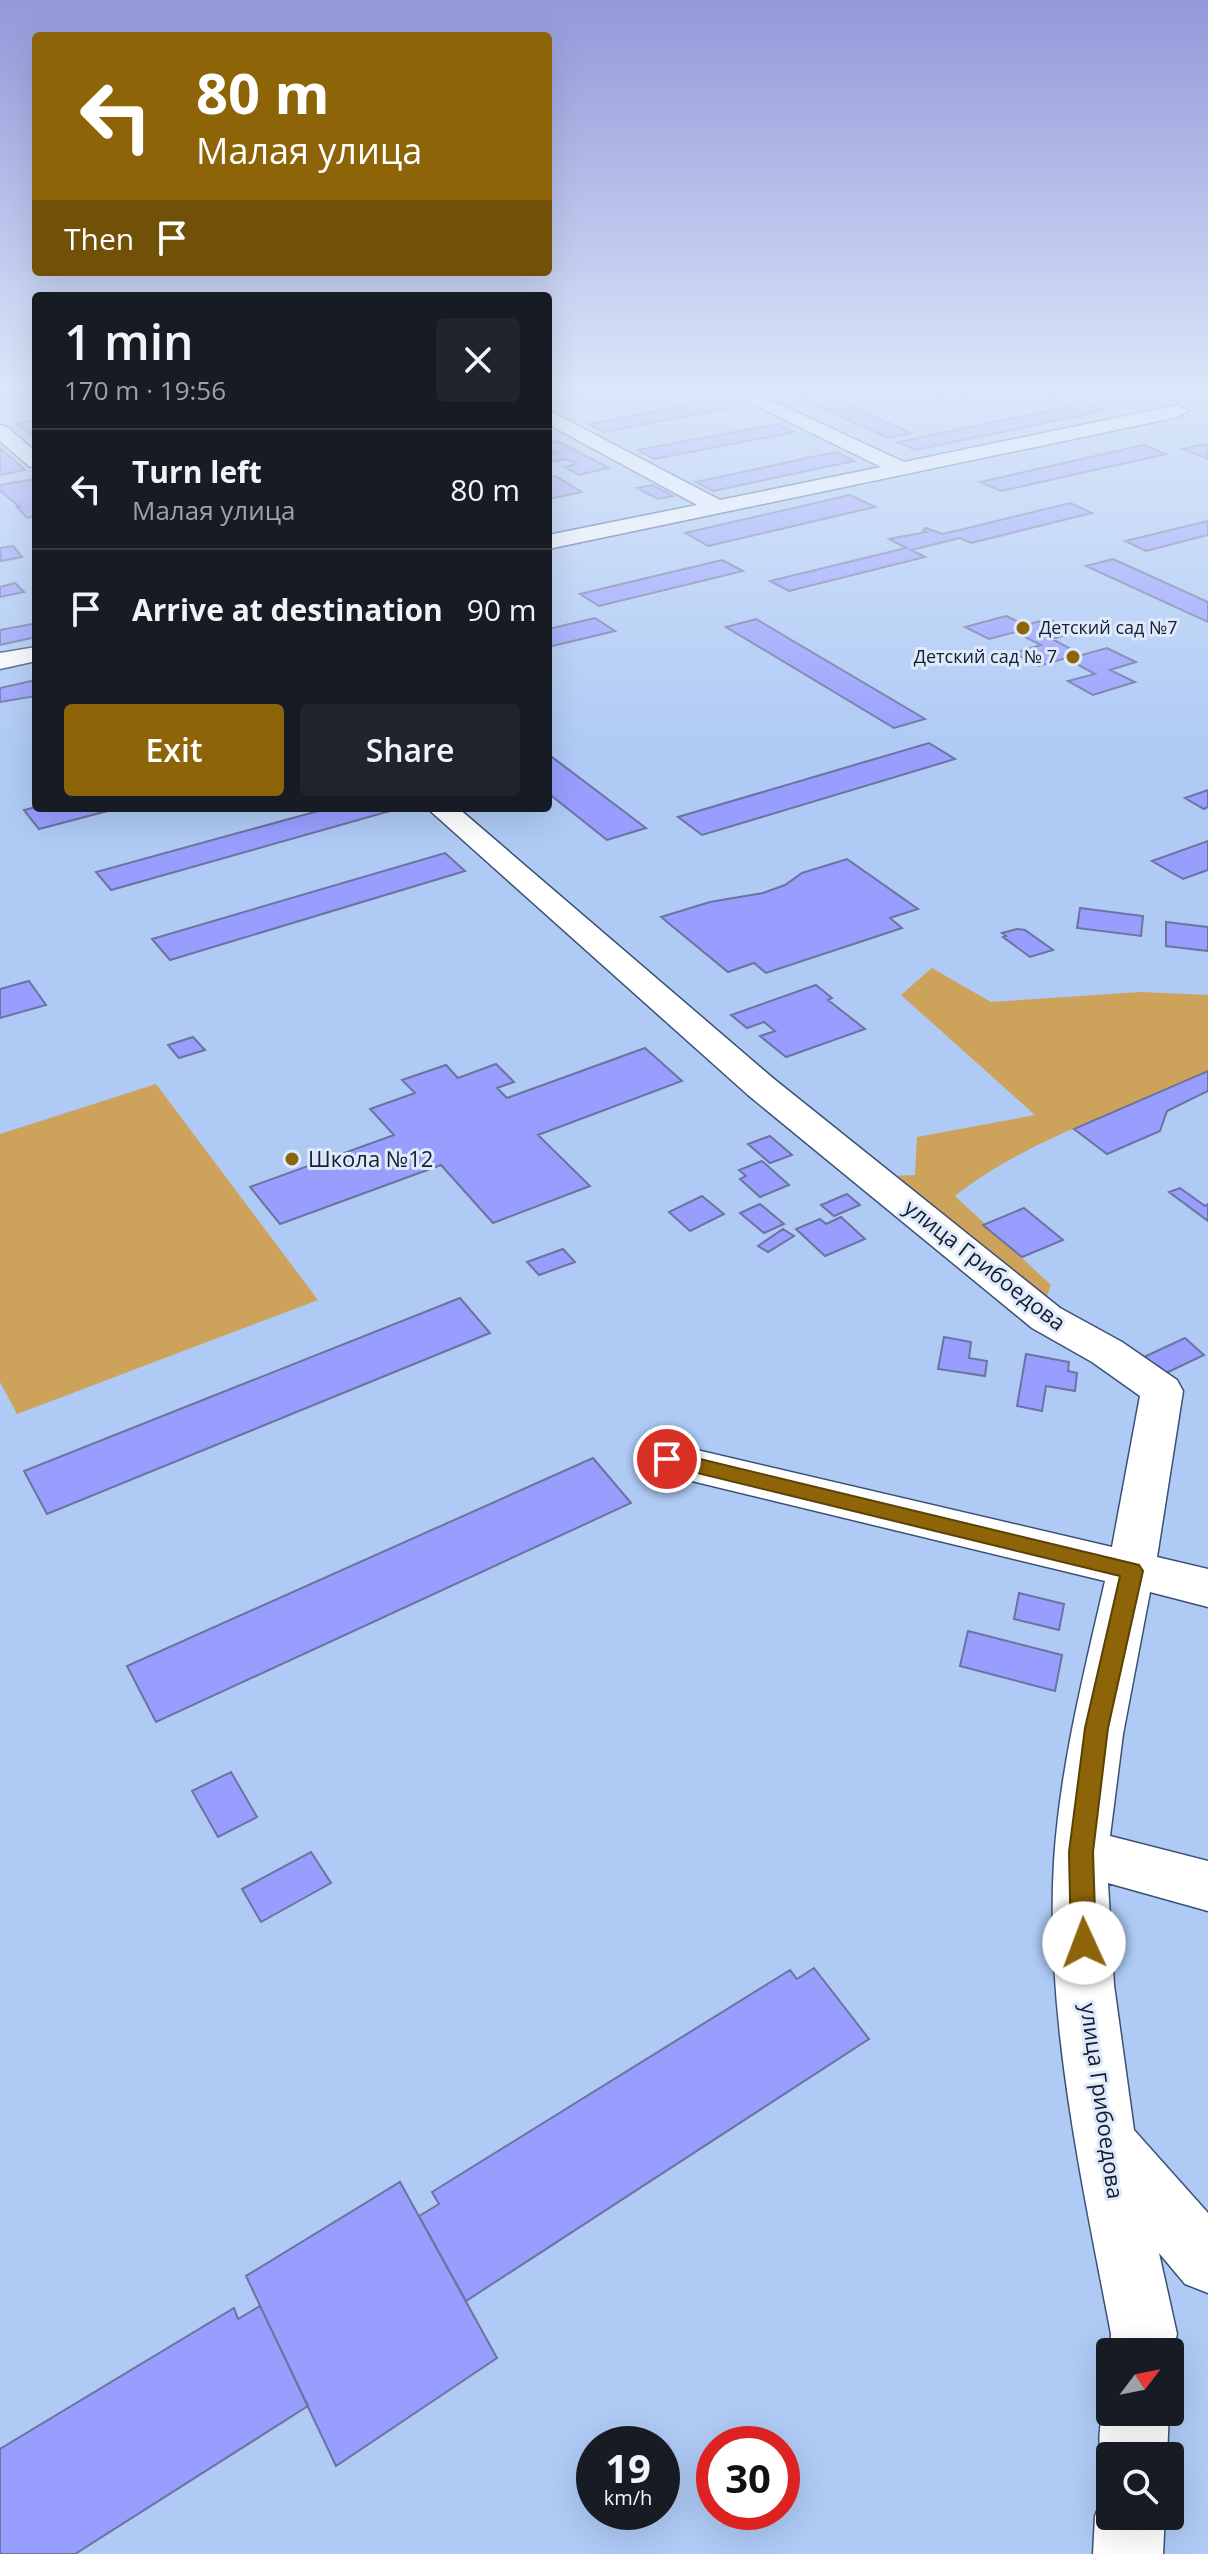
<!DOCTYPE html>
<html lang="en">
<head>
<meta charset="utf-8">
<style>
  :root { --surface:#171b24; --page:#20242c; --text:#f1f3f6; --muted:#9ea1a6; --line:#363941; --accent:#8e6409 }
  body { margin:0; font-family:"Open Sans",sans-serif; background:var(--page); color:var(--text); height:100vh; display:flex; flex-direction:column; font-size:30px; white-space:nowrap }
  * { box-sizing:border-box; margin:0 }
  p { font-size:26px; color:var(--muted) }
  .icon { flex:none; width:44px; height:44px; fill:none; stroke:currentColor; stroke-width:2; stroke-linecap:round; stroke-linejoin:round }
  .map { position:relative; flex:1; overflow:hidden }
  .drawer { position:absolute; left:32px; top:292px; width:520px; height:520px; display:flex; flex-direction:column; background:var(--surface); border-radius:8px; box-shadow:0 8px 32px #0002 }
  .drawer>* { flex:none }
  .top-card { position:absolute; left:32px; top:32px; width:520px; height:244px; border-radius:8px; box-shadow:0 8px 32px #0002; background:#8e6409; color:#fff; overflow:hidden }
  .needle { width:52px; rotate:58deg }
  .fabs { position:absolute; left:1096px; top:2338px; display:grid; gap:16px }
  .fabs a { display:grid; place-items:center; width:88px; height:88px; border-radius:8px; background:var(--surface); box-shadow:0 8px 32px #0002; font-size:40px }
  .speed { position:absolute; left:576px; top:2426px; display:flex; gap:16px; font-size:40px; font-weight:700; text-align:center }
  .speed>* { display:grid; place-content:center; width:104px; height:104px; border-radius:50%; background:var(--surface); box-shadow:0 8px 32px #0002; line-height:1 }
  .speed small { font-size:20px; font-weight:400 }
  .speed .limit { border:12px solid #d22; background:#fff; color:#111 }
  .pin { position:absolute; display:grid; place-items:center; width:68px; height:68px; color:#fff; margin:-34px; border:4px solid #fff; border-radius:50%; box-shadow:0 2px 8px #0007 }
  .me { position:absolute; width:88px; margin:-44px; rotate:358deg; stroke-linejoin:round; filter:drop-shadow(0 0 6px #0008) }
  .turn { display:flex; align-items:center; gap:28px; height:168px; padding:0 32px; font-size:36px }
  .turn .icon { width:104px; height:104px; stroke-width:2.5 }
  .turn b { display:block; font-size:56px; line-height:68px }
  .then { display:flex; align-items:center; height:76px; padding:0 32px; background:#0003; gap:16px; font-size:30px }
  .round { display:grid; place-items:center; flex:none; width:84px; height:84px; border-radius:8px; background:var(--page) }
  .summary { display:flex; align-items:center; justify-content:space-between; height:136px; padding:0 32px }
  h1 { font-size:48px; font-weight:600; line-height:60px }
  .cta { display:flex; gap:16px; margin-top:auto; padding:16px 32px }
  .cta a { flex:1; height:92px; border-radius:8px; background:var(--accent); color:#fff; font-size:32px; font-weight:600; line-height:92px; text-align:center }
  .cta a+a { background:var(--page); color:var(--text) }
  ul { padding:0; list-style:none }
  li { display:flex; align-items:center; gap:24px; height:120px; padding:0 32px; border-top:2px solid var(--line) }
  li div { flex:1 }
  li b { display:block; font-size:30px }
  li em { font-style:normal }
  .map>svg:first-child { display:block }
</style>
</head>
<body>
<div class="map">
<svg width="1208" height="2554" viewBox="0 0 1208 2554">
  <rect width="100%" height="100%" fill="#aecaf5"/>
  <path fill="#cda35c" d="M 932,968 L 991,1002 L 1141,992 L 1208,995 L 1208,1072 C 1124,1110 1027,1139 955,1196 L 1051,1285 L 1045,1302 L 891,1176 L 915,1175 L 917,1137 L 1035,1115 L 901,995 Z
    M 156,1084 L 318,1300 L 17,1414 L 0,1382 L 0,1134 Z"/>
  <path fill="#979efe" stroke="#6d729e" stroke-width="2" d="M 36,393 L 36,397 L 0,402 L 0,394 Z
    M 789,393 L 822,393 L 911,433 L 888,438 Z
    M 927,393 L 960,393 L 971,398 L 949,402 Z
    M 1034,393 L 1065,393 L 1103,411 L 915,450 L 898,442 L 1068,407 Z
    M 724,398 L 739,406 L 604,432 L 589,424 Z
    M 36,420 L 36,434 L 30,435 L 17,424 Z
    M 777,424 L 794,432 L 654,459 L 638,450 Z
    M 557,441 L 609,468 L 579,475 L 565,467 L 577,464 L 566,459 L 548,462 L 548,455 L 556,453 L 548,449 L 548,443 Z
    M 1205,444 L 1208,445 L 1208,459 L 1183,449 Z
    M 1144,445 L 1166,454 L 1001,491 L 980,482 Z
    M 0,448 L 25,470 L 0,475 Z
    M 836,452 L 854,461 L 713,491 L 696,482 Z
    M 555,476 L 582,492 L 548,499 L 548,478 Z
    M 34,479 L 36,516 L 27,518 L 17,507 L 20,507 L 0,491 L 0,485 Z
    M 652,485 L 673,496 L 658,499 L 637,488 Z
    M 850,495 L 875,507 L 708,546 L 685,533 Z
    M 1070,503 L 1092,513 L 971,543 L 960,538 L 911,550 L 925,557 L 789,591 L 770,581 L 906,548 L 889,539 L 926,532 L 923,530 L 925,528 L 943,534 Z
    M 1208,521 L 1208,535 L 1146,551 L 1125,541 Z
    M 13,546 L 22,557 L 1,561 L 0,548 Z
    M 1113,559 L 1208,602 L 1208,622 L 1086,566 Z
    M 722,560 L 743,571 L 599,606 L 580,594 Z
    M 15,583 L 24,592 L 0,597 L 0,587 Z
    M 1006,616 L 1025,625 L 1049,619 L 1076,632 L 1052,639 L 1082,655 L 1107,648 L 1136,662 L 1110,670 L 1135,682 L 1093,695 L 1068,681 L 1095,674 L 1066,658 L 1039,666 L 1014,653 L 1041,645 L 1015,632 L 989,639 L 965,627 Z
    M 595,618 L 615,631 L 548,647 L 548,629 Z
    M 756,619 L 925,719 L 894,728 L 726,627 Z
    M 32,624 L 36,628 L 36,637 L 0,645 L 0,630 Z
    M 36,680 L 36,696 L 0,702 L 0,688 Z
    M 929,743 L 955,759 L 702,835 L 678,817 Z
    M 548,754 L 646,828 L 607,840 L 548,793 Z
    M 1208,790 L 1208,807 L 1204,809 L 1185,798 Z
    M 36,807 L 36,808 L 119,808 L 39,829 L 24,810 Z
    M 329,808 L 397,809 L 111,890 L 96,872 Z
    M 1208,841 L 1208,870 L 1183,879 L 1152,861 Z
    M 445,853 L 465,871 L 170,960 L 152,939 Z
    M 847,859 L 918,909 L 890,918 L 902,928 L 766,973 L 754,963 L 728,972 L 661,917 L 710,902 L 763,893 L 785,885 L 802,873 Z
    M 1080,908 L 1143,916 L 1141,936 L 1077,928 Z
    M 1166,922 L 1208,927 L 1208,951 L 1166,946 Z
    M 1017,929 L 1025,930 L 1053,950 L 1030,957 L 1003,937 L 1006,936 L 1002,933 Z
    M 29,981 L 46,1005 L 0,1018 L 0,989 Z
    M 816,985 L 832,998 L 828,1000 L 865,1029 L 786,1057 L 760,1036 L 775,1031 L 764,1022 L 747,1028 L 731,1015 Z
    M 193,1037 L 205,1050 L 179,1058 L 168,1045 Z
    M 645,1048 L 682,1081 L 538,1135 L 590,1186 L 493,1223 L 441,1165 L 280,1224 L 250,1187 L 394,1135 L 370,1109 L 415,1093 L 402,1080 L 446,1065 L 458,1078 L 496,1064 L 514,1082 L 497,1088 L 507,1098 Z
    M 1208,1071 L 1208,1091 L 1167,1111 L 1160,1131 L 1107,1154 L 1074,1129 Z
    M 770,1136 L 792,1155 L 770,1163 L 748,1144 Z
    M 762,1161 L 789,1185 L 760,1197 L 740,1179 L 746,1176 L 739,1170 Z
    M 1180,1188 L 1205,1206 L 1208,1204 L 1208,1221 L 1169,1192 Z
    M 847,1194 L 860,1205 L 834,1216 L 821,1205 Z
    M 702,1196 L 724,1214 L 690,1231 L 669,1212 Z
    M 760,1204 L 784,1224 L 764,1233 L 740,1213 Z
    M 1024,1208 L 1063,1240 L 1022,1257 L 983,1225 Z
    M 841,1217 L 865,1239 L 825,1256 L 796,1229 L 820,1219 L 826,1224 Z
    M 783,1229 L 794,1236 L 768,1252 L 758,1246 Z
    M 563,1249 L 575,1262 L 539,1275 L 527,1262 Z
    M 460,1298 L 490,1333 L 47,1514 L 24,1471 Z
    M 944,1337 L 971,1342 L 969,1358 L 987,1361 L 985,1376 L 938,1369 Z
    M 1185,1338 L 1204,1355 L 1164,1374 L 1144,1357 Z
    M 1026,1354 L 1069,1362 L 1068,1371 L 1077,1373 L 1075,1391 L 1046,1386 L 1042,1411 L 1017,1406 Z
    M 593,1458 L 631,1503 L 156,1722 L 127,1666 Z
    M 1019,1593 L 1064,1604 L 1059,1630 L 1014,1619 Z
    M 968,1631 L 1062,1655 L 1055,1691 L 960,1666 Z
    M 231,1772 L 257,1817 L 218,1837 L 192,1791 Z
    M 311,1852 L 331,1883 L 261,1922 L 242,1889 Z
    M 814,1968 L 869,2039 L 466,2301 L 419,2216 L 439,2204 L 432,2192 L 790,1970 L 797,1979 Z
    M 400,2182 L 497,2358 L 336,2466 L 246,2276 Z
    M 260,2306 L 308,2406 L 75,2554 L 0,2554 L 0,2449 L 234,2308 L 238,2319 Z"/>
  <g fill="none" stroke-linecap="round" stroke-linejoin="round">
    <defs>
      <path id="minor" d="M 730,393 L 755,393 L 904,462 L 1178,405 L 1188,411 L 1178,417 L 548,549 L 548,535 L 697,505 L 548,424 L 548,410 L 720,500 L 881,467 Z
        M 0,425 L 7,427 L 36,452 L 36,468 L 29,466 L 0,441 Z
        M 36,647 L 36,661 L 0,669 L 0,653 Z
        M 427,808 L 458,808 L 774,1079 L 1060,1308 L 1122,1342 L 1177,1380 L 1183,1391 L 1157,1557 L 1208,1569 L 1208,1607 L 1150,1592 L 1123,1734 L 1110,1836 L 1208,1861 L 1208,1911 L 1108,1883 L 1114,1985 L 1134,2130 L 1208,2213 L 1208,2293 L 1185,2284 L 1159,2253 L 1177,2334 L 1170,2362 L 1170,2352 L 1110,2352 L 1110,2357 L 1111,2334 C 1082,2181 1045,2018 1054,1861 C 1060,1767 1084,1673 1105,1581 L 667,1475 L 651,1470 L 645,1459 L 651,1448 L 667,1443 L 1112,1547 L 1140,1396 L 1092,1362 L 1032,1328 L 748,1095 Z
        M 1110,2391 L 1110,2412 L 1169,2412 L 1167,2456 L 1110,2456 L 1110,2481 C 1094,2453 1098,2420 1110,2391 Z
        M 1110,2489 L 1110,2516 L 1165,2516 L 1163,2554 L 1093,2554 L 1095,2516 L 1105,2491 Z"/>
    </defs>
    <use href="#minor" stroke="#3a5176" stroke-width="3"/>
    <use href="#minor" fill="#fff" fill-rule="evenodd"/>
  </g>
  <linearGradient id="sky" x2="0" y2="1"><stop stop-color="#9298d9"/><stop offset="0.52" stop-color="#dbe7fa"/><stop offset="1" stop-color="#dbe7fa" stop-opacity="0"/></linearGradient>
  <rect width="1208" height="751" fill="url(#sky)"/>
  <path fill="#8e6409" stroke="#5c4106" stroke-width="2" d="M 667,1451 L 1139,1565 L 1143,1571 L 1108,1728 L 1093,1852 L 1096,1943 L 1093,1951 L 1084,1955 L 1075,1951 L 1071,1943 L 1069,1852 L 1085,1728 L 1120,1576 L 660,1464 L 657,1459 L 660,1453 Z"/>
  <g fill="#8e6409" stroke="#deeafc" stroke-width="3">
    <circle cx="1023" cy="628" r="8"/>
    <circle cx="1073" cy="657" r="8"/>
    <circle cx="292" cy="1159" r="8"/>
  </g>
  <g text-anchor="middle" stroke-width="6" stroke-linejoin="round" paint-order="stroke">
    <g font-size="18" fill="#141e2d" stroke="#deeafc" text-anchor="start">
      <text x="1039" y="634">Детский сад №7</text>
      <text x="1057" y="663" text-anchor="end">Детский сад № 7</text>
    </g>
    <g font-size="22" fill="#141e2d" stroke="#deeafc" text-anchor="start">
      <text x="308" y="1167">Школа №12</text>
    </g>
    <g font-size="22" fill="#141e2d" stroke="#deeafc">
      <text transform="translate(985 1265) rotate(38)" y="8">улица Грибоедова</text>
      <text transform="translate(1102 2101) rotate(82)" y="8">улица Грибоедова</text>
    </g>
  </g>
</svg>
<div class="fabs">
<a><svg class="needle" viewBox="-14 -14 28 28"><path d="M0-13l5 13h-10z" fill="#e53935"/><path d="M0 13l5-13h-10z" fill="#9ea1a6"/></svg></a>
<a><svg class="icon" aria-label="search" viewBox="0 0 24 24"><circle cx="10" cy="10" r="6"/><path d="M15 15l6 6"/></svg></a>
</div>
<div class="speed"><div>19<small>km/h</small></div><div class="limit">30</div></div>
<div class="pin" style="left:667px;top:1459px;background:#d93025"><svg class="icon" aria-label="arrive" viewBox="0 0 24 24"><path d="M6 21V4h12l-3 4 3 4H6"/></svg></div>
<svg class="me" style="left:1084px;top:1943px" viewBox="-20 -20 40 40"><circle r="19" fill="#fff"/><path d="M0-13L10 11 0 6-10 11z" fill="#8e6409"/></svg>
<div class="top-card">
<div class="turn"><svg class="icon" aria-label="left" viewBox="0 0 24 24"><path d="M17 20v-9H6M10 6l-5 5 5 5"/></svg><div><b>80 m</b>Малая улица</div></div>
<div class="then">Then<svg class="icon" aria-label="arrive" viewBox="0 0 24 24"><path d="M6 21V4h12l-3 4 3 4H6"/></svg></div>
</div>
<section class="drawer">
<div class="summary"><div><h1>1 min</h1><p>170 m · 19:56</p></div><a class="round"><svg class="icon" aria-label="close" viewBox="0 0 24 24"><path d="M6 6l12 12M18 6L6 18"/></svg></a></div>
<ul>
<li><svg class="icon" aria-label="left" viewBox="0 0 24 24"><path d="M17 20v-9H6M10 6l-5 5 5 5"/></svg><div><b>Turn left</b><p>Малая улица</p></div><em>80 m</em></li>
<li><svg class="icon" aria-label="arrive" viewBox="0 0 24 24"><path d="M6 21V4h12l-3 4 3 4H6"/></svg><div><b>Arrive at destination</b></div><em>90 m</em></li>
</ul>
<div class="cta"><a>Exit</a><a>Share</a></div>
</section>
</div>
</body>
</html>
